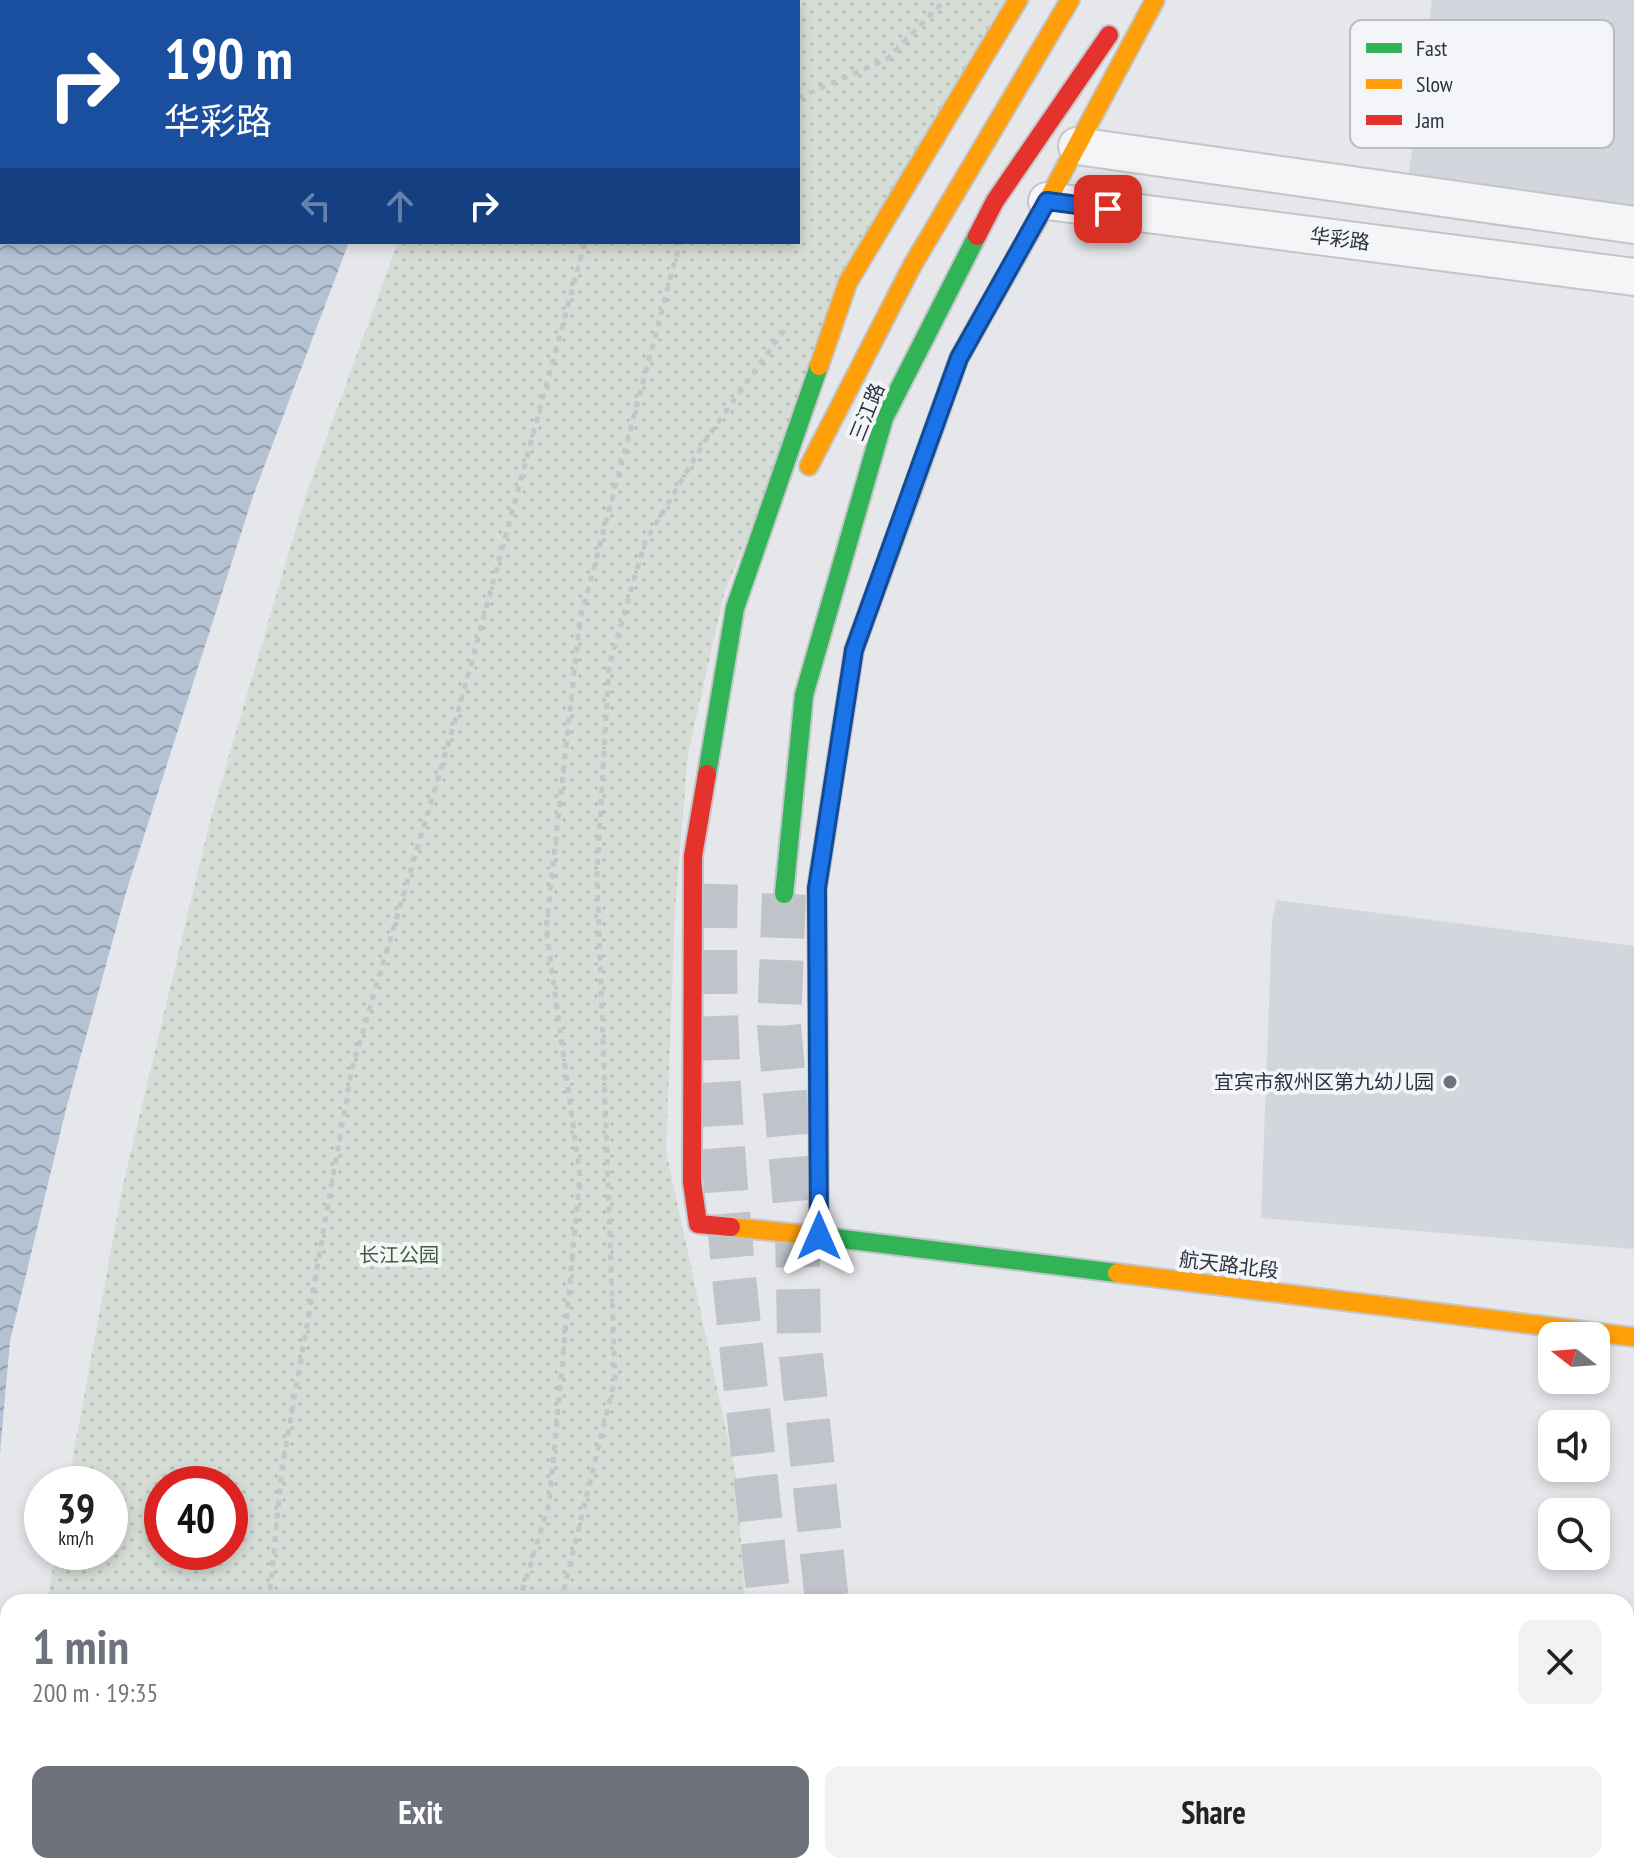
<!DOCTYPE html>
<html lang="en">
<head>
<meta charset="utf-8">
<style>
  :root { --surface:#fff; --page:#f2f2f2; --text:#222; --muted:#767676; --accent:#6d727d }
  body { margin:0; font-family:"PT Sans Narrow","Noto Sans SC",sans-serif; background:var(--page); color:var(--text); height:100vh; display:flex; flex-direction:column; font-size:30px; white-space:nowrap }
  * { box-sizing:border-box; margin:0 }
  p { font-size:26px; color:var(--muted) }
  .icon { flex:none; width:44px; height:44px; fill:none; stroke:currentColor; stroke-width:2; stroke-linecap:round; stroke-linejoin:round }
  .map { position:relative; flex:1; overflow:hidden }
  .panel { position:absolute; left:0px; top:1594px; width:1634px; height:280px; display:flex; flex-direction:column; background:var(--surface); border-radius:24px 24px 0 0; box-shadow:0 4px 12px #0003 }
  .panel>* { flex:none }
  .guide { position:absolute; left:0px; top:0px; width:800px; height:244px; box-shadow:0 4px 12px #0003; background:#1a4fa0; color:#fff; overflow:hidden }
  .needle { width:52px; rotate:287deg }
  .tools { position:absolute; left:1538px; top:1322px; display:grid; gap:16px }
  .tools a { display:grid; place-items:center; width:72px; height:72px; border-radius:16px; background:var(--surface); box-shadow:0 4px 12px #0003; font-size:40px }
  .speed { position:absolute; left:24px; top:1466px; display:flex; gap:16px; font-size:40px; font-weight:700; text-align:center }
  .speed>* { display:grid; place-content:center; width:104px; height:104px; border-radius:50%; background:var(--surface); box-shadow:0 4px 12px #0003; line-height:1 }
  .speed small { font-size:20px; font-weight:400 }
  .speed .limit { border:12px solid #d22; background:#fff; color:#111 }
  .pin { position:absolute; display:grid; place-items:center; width:68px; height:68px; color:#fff; margin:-34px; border-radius:16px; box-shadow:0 4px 12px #0006 }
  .me { position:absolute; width:88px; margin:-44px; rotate:0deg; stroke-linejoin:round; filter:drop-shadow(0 0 6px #0008) }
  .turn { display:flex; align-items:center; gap:28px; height:168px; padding:0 32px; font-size:36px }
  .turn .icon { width:104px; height:104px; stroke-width:2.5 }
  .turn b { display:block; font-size:56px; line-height:68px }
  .lanes { display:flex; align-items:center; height:76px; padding:0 32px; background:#0003; justify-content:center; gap:40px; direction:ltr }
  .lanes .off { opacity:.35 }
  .round { display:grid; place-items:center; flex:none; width:84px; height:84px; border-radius:16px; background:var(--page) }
  .overview { display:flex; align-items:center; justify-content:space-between; height:136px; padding:0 32px }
  h1 { font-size:48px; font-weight:800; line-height:60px; color:var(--accent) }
  .primary-button { display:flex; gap:16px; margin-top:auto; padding:16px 32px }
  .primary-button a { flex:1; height:92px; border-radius:16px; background:var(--accent); color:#fff; font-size:32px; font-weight:800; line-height:92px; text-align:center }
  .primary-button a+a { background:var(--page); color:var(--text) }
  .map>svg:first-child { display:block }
</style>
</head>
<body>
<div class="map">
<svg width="1634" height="1874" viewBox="0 0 1634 1874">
  <defs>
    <pattern id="park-dots" width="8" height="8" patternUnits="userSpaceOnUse" patternTransform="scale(2)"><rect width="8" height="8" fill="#d5ddd6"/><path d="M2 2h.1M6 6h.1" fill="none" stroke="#b7beb9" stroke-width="1.8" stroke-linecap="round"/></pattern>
    <pattern id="water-waves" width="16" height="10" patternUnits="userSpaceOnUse" patternTransform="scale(2)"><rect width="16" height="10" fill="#b5c2d4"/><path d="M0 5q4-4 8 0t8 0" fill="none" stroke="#939eae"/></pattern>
  </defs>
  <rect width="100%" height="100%" fill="#e5e7ea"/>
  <path fill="#d4d6dd" d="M 1432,0 L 1634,0 L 1634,217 L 1407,188 Z
    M 1276,900 L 1634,946 L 1634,1249 L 1261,1218 L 1272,921 Z"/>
  <path fill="url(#park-dots)" fill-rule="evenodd" d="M 495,0 L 1031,0 L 865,267 L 725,590 L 688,753 L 675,910 L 666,1151 L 737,1481 L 745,1602 L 47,1602 L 56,1552 L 110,1552 L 110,1484 L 68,1484 L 123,1185 L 211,817 L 306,494 L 398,242 L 798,242 L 798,2 L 494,2 ZM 162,1484 L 230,1484 L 230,1552 L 162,1552 Z
    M 12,1866 L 764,1866 L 765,1874 L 11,1874 Z"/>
  <path fill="url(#water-waves)" d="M 0,0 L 432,0 L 2,2 L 2,242 L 349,242 L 253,496 L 127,889 L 66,1109 L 10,1341 L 0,1453 Z"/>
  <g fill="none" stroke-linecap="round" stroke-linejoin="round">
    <path stroke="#c0c3c9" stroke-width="44" stroke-dasharray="44 22" stroke-linecap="butt" d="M 716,884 C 709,1124 745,1364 769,1602
      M 784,894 L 779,1026 L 797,1228 L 799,1337 L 827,1602
      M 796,1866 L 797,1874
      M 855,1866 L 855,1874"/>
    <defs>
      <path id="street" d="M 1077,146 L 1634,225
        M 1047,201 L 1634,277"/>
      <path id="fast" d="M 707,774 L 735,608 L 819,366
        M 784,894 L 804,695 L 884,418 L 977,236
        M 819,1236 L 1117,1273"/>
      <path id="slow" d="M 819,366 L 848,282 L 1018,0
        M 809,466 L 912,266 L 1070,0
        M 910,496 L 959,358 L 1036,222 L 1155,0
        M 731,1227 L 819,1236 L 818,1005
        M 1117,1273 L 1634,1337"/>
      <path id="jam" d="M 977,236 L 995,201 L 1109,35
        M 707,774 L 693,856 L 692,1182 L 698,1224 L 731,1227
        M 818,1005 L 817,888 L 854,650 L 910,496"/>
    </defs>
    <use href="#street" stroke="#c3c5c8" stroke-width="40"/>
    <use href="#fast" stroke="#c3c5c8" stroke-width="22"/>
    <use href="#slow" stroke="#c3c5c8" stroke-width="22"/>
    <use href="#jam" stroke="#c3c5c8" stroke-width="22"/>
    <path stroke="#c5c5ca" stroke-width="5" stroke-dasharray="6 6" stroke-linecap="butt" d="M 651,2 L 652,0
      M 740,2 L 740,0
      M 798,98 L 887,59 L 945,0
      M 269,1602 L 282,1468 L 352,1068 L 461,701 L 585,242
      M 519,1602 L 549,1504 L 580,1176 L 546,928 L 580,620 L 680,242
      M 561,1602 L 615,1379 L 597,874 L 609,666 L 645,542 L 706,439 L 788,325
      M 497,1866 L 499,1874
      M 590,1866 L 595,1874
      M 246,1874 L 246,1866"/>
    <use href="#street" stroke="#f5f5f7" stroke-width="36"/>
    <use href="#fast" stroke="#30b455" stroke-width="18"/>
    <use href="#slow" stroke="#ff9f0a" stroke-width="18"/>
    <use href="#jam" stroke="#e5322d" stroke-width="18"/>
  </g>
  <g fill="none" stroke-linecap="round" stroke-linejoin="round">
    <defs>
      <path id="route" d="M 819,1236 L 817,888 L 854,650 L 959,358 L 1047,201 L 1108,209"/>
    </defs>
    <use href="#route" stroke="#114b97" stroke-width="20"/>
    <use href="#route" stroke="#1a73e8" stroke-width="14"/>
  </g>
  <circle fill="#6d727d" stroke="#f4f5f8" stroke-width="3" cx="1450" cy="1082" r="8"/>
  <g text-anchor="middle" stroke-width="8" stroke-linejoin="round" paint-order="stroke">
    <g font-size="20" fill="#2c3343" stroke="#f4f5f8">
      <text transform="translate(1340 239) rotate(7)" y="7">华彩路</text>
      <text transform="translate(867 412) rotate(-68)" y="7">三江路</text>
      <text transform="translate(1229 1265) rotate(7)" y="7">航天路北段</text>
    </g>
    <g font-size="20" fill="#2c3343" stroke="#f4f5f8" text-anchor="end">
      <text x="1434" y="1089">宜宾市叙州区第九幼儿园</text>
    </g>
    <g font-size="20" fill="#3e5f3a" stroke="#f4f5f8">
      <text x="399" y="1262">长江公园</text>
    </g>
  </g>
  <rect x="1350" y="20" width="264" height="128" rx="12" fill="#f4f5f8" stroke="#b8bbc2" stroke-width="2"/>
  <rect x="1366" y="43" width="36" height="10" fill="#30b455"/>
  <rect x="1366" y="79" width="36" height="10" fill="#ff9f0a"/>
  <rect x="1366" y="115" width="36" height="10" fill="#e5322d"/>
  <g font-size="22" fill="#2c3343">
    <text x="1416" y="56">Fast</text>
    <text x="1416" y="92">Slow</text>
    <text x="1416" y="128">Jam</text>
  </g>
</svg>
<div class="tools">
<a><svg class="needle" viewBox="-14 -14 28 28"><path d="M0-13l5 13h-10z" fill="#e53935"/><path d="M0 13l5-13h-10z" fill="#767676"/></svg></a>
<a><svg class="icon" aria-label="sound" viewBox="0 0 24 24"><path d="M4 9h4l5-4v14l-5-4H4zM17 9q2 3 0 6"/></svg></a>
<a><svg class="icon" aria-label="search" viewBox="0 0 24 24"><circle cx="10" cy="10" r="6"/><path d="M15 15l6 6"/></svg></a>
</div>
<div class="speed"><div>39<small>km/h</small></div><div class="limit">40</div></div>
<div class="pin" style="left:1108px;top:209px;background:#d93025"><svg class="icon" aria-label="arrive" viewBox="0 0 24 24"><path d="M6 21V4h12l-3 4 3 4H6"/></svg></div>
<svg class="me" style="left:819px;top:1236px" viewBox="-20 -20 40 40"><path d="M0-17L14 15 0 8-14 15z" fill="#1a73e8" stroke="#fff" stroke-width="4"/></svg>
<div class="guide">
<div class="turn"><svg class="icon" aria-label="right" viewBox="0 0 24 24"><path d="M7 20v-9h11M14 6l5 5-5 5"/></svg><div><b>190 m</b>华彩路</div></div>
<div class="lanes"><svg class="icon off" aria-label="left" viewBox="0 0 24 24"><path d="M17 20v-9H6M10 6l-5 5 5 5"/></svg><svg class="icon off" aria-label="ahead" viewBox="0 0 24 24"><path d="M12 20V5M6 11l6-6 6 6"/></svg><svg class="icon" aria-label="right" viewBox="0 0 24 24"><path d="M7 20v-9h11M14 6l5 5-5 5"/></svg></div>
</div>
<section class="panel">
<div class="overview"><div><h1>1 min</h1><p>200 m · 19:35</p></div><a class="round"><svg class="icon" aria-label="close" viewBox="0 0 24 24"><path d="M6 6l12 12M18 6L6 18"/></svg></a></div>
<div class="primary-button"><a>Exit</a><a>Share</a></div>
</section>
</div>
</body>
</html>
